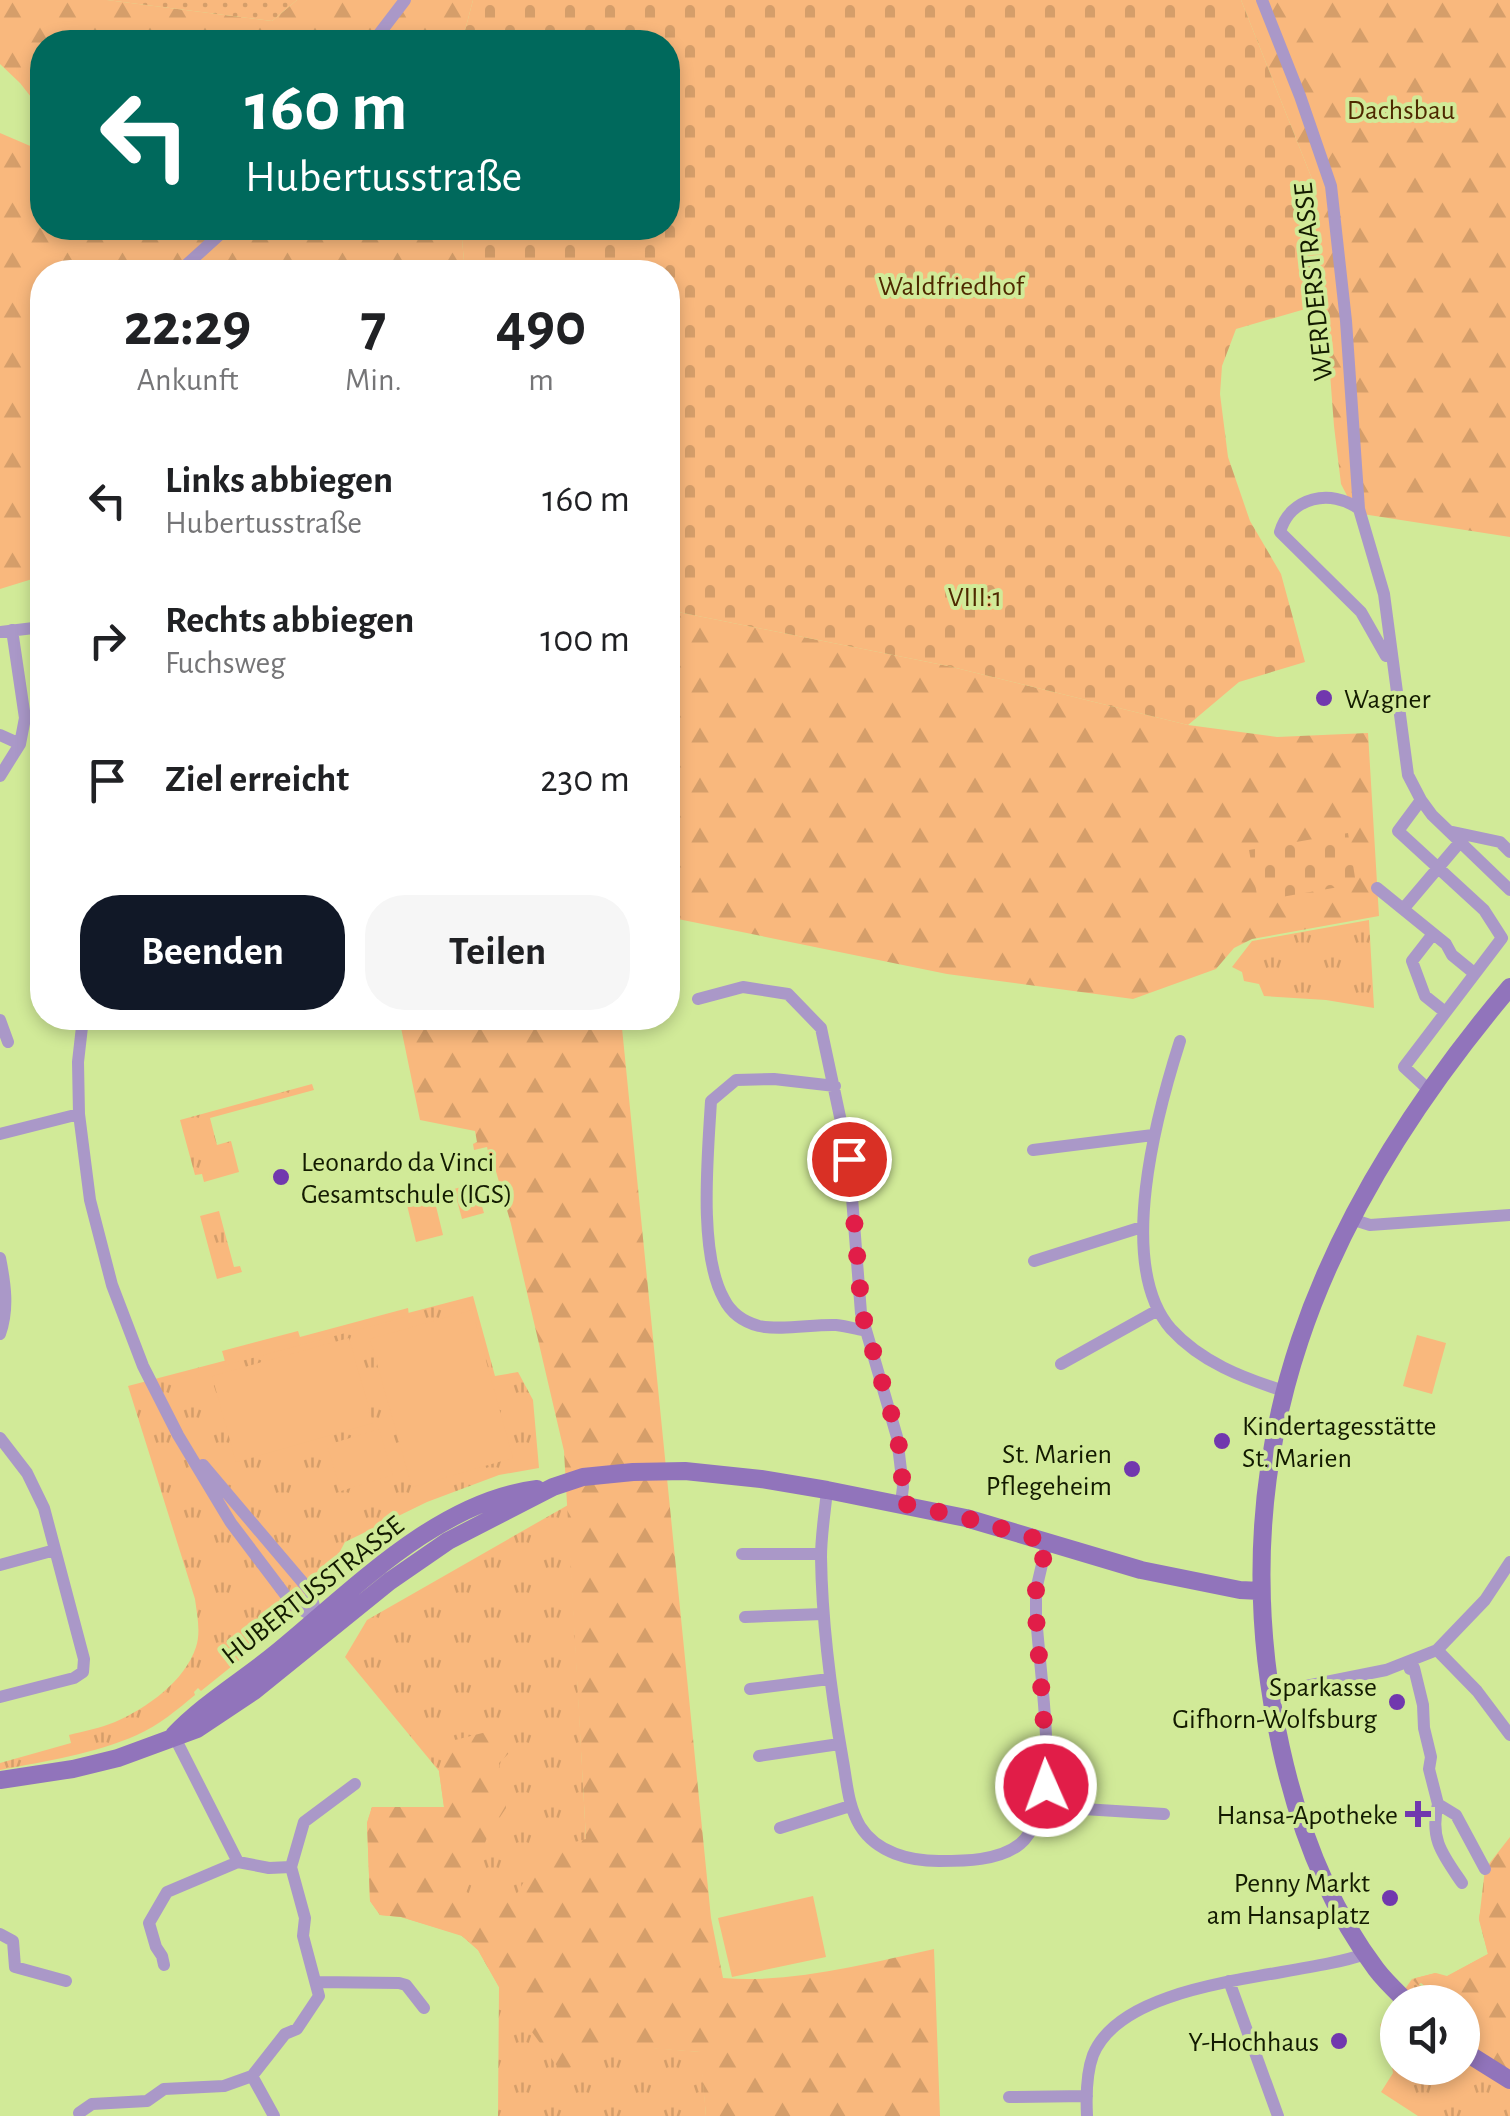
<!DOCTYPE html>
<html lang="de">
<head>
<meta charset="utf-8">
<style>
  :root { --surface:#fff; --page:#f6f6f6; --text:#202124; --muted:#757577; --accent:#111827 }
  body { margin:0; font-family:"Alegreya Sans",sans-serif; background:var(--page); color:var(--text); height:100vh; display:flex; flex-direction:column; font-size:38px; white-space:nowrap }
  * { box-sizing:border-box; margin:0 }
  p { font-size:32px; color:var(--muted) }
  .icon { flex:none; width:55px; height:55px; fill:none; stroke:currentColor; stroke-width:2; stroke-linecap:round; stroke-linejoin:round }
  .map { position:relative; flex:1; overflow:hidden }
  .side { position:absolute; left:30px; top:260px; width:650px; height:770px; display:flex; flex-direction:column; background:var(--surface); border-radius:40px; box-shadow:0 5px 15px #0003 }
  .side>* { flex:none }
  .banner { position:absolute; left:30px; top:30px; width:650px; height:210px; border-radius:40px; box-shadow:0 5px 15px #0003; background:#00695c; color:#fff; overflow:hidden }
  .buttons { position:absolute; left:1380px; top:1985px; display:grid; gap:20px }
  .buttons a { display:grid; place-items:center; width:100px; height:100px; border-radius:50%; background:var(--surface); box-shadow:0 5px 15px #0003; font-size:50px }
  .pin { position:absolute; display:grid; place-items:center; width:85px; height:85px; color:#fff; margin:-42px; border:5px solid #fff; border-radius:50%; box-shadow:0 2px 10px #0007 }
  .me { position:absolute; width:110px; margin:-55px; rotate:358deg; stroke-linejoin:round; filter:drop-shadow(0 0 8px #0008) }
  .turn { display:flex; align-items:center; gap:35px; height:210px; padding:0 50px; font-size:45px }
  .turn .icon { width:130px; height:130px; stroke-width:2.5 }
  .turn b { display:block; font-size:70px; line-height:85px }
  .eta { display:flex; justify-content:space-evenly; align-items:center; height:170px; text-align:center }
  .eta b { font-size:60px; font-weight:700; line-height:70px }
  .action { display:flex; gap:20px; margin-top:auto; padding:20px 50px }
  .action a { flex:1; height:115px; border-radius:40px; background:var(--accent); color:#fff; font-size:40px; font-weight:700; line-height:115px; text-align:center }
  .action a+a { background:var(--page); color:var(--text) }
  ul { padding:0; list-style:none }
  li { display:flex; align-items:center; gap:30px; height:140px; padding:0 50px }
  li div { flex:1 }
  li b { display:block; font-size:38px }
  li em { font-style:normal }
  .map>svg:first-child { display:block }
</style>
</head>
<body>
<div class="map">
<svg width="1510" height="2116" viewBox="0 0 1510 2116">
  <defs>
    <pattern id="grass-tufts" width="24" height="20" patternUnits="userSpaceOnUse" patternTransform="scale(2.5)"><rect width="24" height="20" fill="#f9b87d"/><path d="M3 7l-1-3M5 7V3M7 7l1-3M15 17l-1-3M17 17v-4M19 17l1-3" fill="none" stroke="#d59e6a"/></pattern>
    <pattern id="forest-firs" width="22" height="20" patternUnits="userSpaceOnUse" patternTransform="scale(2.5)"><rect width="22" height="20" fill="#f9b87d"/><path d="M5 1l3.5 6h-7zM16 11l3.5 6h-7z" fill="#d59e6a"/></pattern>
    <pattern id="cemetery-stones" width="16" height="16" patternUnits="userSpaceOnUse" patternTransform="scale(2.5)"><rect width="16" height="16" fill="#f9b87d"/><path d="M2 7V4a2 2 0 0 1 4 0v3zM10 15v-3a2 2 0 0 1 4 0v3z" fill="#d59e6a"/></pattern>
    <pattern id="garden-dots" width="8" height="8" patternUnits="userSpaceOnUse" patternTransform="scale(2.5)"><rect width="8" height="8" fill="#f9b87d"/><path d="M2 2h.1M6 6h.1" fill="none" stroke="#d59e6a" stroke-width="1.8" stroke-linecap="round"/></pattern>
  </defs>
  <rect width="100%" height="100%" fill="#d1ea98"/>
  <path fill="url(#grass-tufts)" fill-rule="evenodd" d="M 1369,920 L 1374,1008 L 1326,1000 L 1264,996 L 1259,984 L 1244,981 L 1242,972 L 1232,967 L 1252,941 Z
    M 312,1084 L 314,1090 L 210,1118 L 217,1145 L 231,1141 L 239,1172 L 204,1182 L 202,1174 L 195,1175 L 180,1120 Z
    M 219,1211 L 234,1267 L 240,1266 L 242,1272 L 217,1279 L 200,1216 Z
    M 473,1296 L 495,1376 L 518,1372 L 533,1400 L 539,1468 L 499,1475 L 427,1502 L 345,1542 L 314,1600 L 201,1691 L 198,1688 L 194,1692 L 195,1695 C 177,1710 159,1725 137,1735 C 94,1754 46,1761 0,1770 L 0,1763 L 71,1743 L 69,1735 C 84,1731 101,1728 115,1722 C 147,1708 185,1681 196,1647 C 201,1632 197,1615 195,1599 L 128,1386 Z
    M 568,1505 L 586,1840 L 596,1926 L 605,2044 L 701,2052 L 706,2116 L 498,2116 L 499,1987 L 478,1950 L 461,1935 L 401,1917 L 380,1915 L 370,1901 L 367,1823 L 372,1807 L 444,1807 L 439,1771 L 345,1657 L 367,1620 Z
    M 1510,1837 L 1510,2116 L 1418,2116 L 1381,2092 L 1393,2073 L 1388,2045 L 1380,2025 L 1412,1979 L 1424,1988 L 1425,1986 L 1416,1978 L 1436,1973 L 1447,1976 L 1488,1954 L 1479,1920 L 1485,1869 ZM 1398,2002 L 1462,2002 L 1462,2068 L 1398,2068 Z"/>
  <path fill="url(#forest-firs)" d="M 0,0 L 107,0 L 272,21 L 297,0 L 473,0 L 462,42 L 42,42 L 42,111 L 20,83 L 0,64 Z
    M 1241,0 L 1510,0 L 1510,537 L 1356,513 L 1341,484 L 1334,426 L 1316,189 Z
    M 0,133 L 42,151 L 42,228 L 461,228 L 465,272 L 299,272 L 271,265 L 250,272 L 42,272 L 42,576 L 0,589 Z
    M 668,610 L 948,666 L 1188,725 L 1277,737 L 1368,733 L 1379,916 L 1252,939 L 1234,948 L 1216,969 L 1133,999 L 947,974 L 668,917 Z
    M 399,1018 L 621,1018 L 711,1918 L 723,1978 C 789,1984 870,1963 934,1949 L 940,2116 L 706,2116 L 700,2052 L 605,2045 L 562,2073 L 499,1987 L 478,1950 L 462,1936 L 401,1917 L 380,1915 L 370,1901 L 367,1823 L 372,1807 L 444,1807 L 439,1771 L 451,1741 L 510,1726 L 515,1747 L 499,1763 L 506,1808 L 488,1835 L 466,1893 L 512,1903 L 541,1851 L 586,1839 L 564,1451 L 511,1224 L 495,1168 L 492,1168 L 487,1147 L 474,1150 L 473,1144 L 477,1142 L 475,1131 L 420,1120 Z
    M 1510,1838 L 1510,2073 L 1490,2061 L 1463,2031 L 1462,2002 L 1436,2002 L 1423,1988 L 1425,1986 L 1421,1983 L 1418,1985 L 1412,1979 L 1435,1973 L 1444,1978 L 1488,1954 L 1479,1918 L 1490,1864 Z"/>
  <path fill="url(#cemetery-stones)" d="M 473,0 L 1241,0 L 1316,189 L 1326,303 L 1236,329 L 1222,366 L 1220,394 L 1228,457 L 1250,521 L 1281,574 L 1305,662 L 1239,682 L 1188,725 L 948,666 L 668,610 L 668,272 L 465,272 L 461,228 L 668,228 L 668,42 L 462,42 Z
    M 1348,833 L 1356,884 L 1258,901 L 1249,850 Z"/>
  <path fill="url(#garden-dots)" d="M 107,0 L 297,0 L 272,21 Z"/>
  <path fill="#f9b87d" d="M 475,1183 L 484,1213 L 462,1219 L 454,1189 Z
    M 433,1194 L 443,1235 L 416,1242 L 406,1201 Z
    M 408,1308 L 409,1316 L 226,1365 L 222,1351 L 298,1331 L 300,1337 Z
    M 472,1310 L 513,1458 L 412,1487 L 370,1339 Z
    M 1417,1335 L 1446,1343 L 1432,1394 L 1403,1386 Z
    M 349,1338 L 373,1423 L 236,1462 L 212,1376 Z
    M 379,1429 L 393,1475 L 341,1491 L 327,1445 Z
    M 813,1896 L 826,1957 L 732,1977 L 718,1918 Z"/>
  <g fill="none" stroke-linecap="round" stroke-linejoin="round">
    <path stroke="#aa98c8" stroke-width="12" d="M 1262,0 L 1300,96 L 1331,186 L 1346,321 L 1359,509 L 1384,594 L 1408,775 L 1421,800 L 1432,815 L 1510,890
      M 373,42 L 405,0
      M 182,272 L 184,267 L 227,228
      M 1359,509 C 1331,488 1290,497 1280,532 L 1361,612 L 1386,656
      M 0,632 L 42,627
      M 0,735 L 20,744
      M 0,776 L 20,744 L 25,718 L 12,630
      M 1421,800 L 1398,831 L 1484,910 L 1502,938 L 1404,1067 L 1429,1090
      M 1453,832 L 1500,842 L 1510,852
      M 1377,888 L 1446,944 L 1452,955 L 1474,973
      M 1404,908 L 1460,842
      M 1433,934 L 1412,961 L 1425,996 L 1445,1012
      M 698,999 L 743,987 L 788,994 L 821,1028 L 849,1159 L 861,1313 L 897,1437 L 903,1487 L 901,1503
      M 83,1018 L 78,1062 L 79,1114 L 90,1200 L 112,1285 L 143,1366 L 178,1435 L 231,1523 L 293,1605 L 320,1620
      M 0,1020 L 8,1042
      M 1180,1041 C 1157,1113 1115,1265 1171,1329 C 1201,1362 1243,1378 1284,1391
      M 835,1086 L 774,1079 L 736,1080 L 711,1101 C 708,1154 698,1253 724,1299 C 731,1313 744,1322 759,1326 C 782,1331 813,1324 836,1325 C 846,1326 856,1329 866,1331
      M 0,1134 L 79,1114
      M 1033,1150 L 1153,1135
      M 1351,1219 L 1370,1225 L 1510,1215
      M 0,1258 C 5,1283 9,1309 0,1334
      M 1034,1261 L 1142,1227
      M 1061,1364 L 1158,1310
      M 0,1438 L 27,1473 L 44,1508 L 84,1659 L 83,1672 L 74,1678 L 0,1697
      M 203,1465 L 310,1591 L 317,1617
      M 827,1490 C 825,1512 821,1535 821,1557 C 822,1626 831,1693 843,1761 C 847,1783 848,1806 860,1826 C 877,1853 910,1861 939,1861 C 964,1861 999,1861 1020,1844 C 1034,1833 1045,1800 1046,1783 C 1049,1731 1040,1668 1036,1616 L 1036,1590 L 1047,1543
      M 742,1554 L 821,1554
      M 0,1565 L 55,1550
      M 745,1617 L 823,1614
      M 1437,1650 L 1477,1691 L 1510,1735
      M 1408,1663 L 1410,1669 L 1414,1668 L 1423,1705 L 1424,1728 L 1431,1757 L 1429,1769 L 1438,1804 L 1456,1815 L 1485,1869
      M 750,1689 L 829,1679
      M 1270,1693 L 1386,1670 L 1437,1650 L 1485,1600 L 1510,1562
      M 174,1736 L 238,1862 L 269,1868 L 291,1867
      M 759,1756 L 839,1744
      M 1047,1788 L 1051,1807 L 1164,1814
      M 1438,1804 C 1429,1839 1443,1855 1462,1883
      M 780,1828 L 850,1806
      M 291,1867 L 304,1822 L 355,1784
      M 0,1934 L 13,1941 L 15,1967 L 66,1981
      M 164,1965 L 162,1956 L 156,1947 L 149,1923 L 167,1892 L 238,1862
      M 1229,1981 L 1278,2116
      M 316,1982 L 399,1983 L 406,1985 L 424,2008
      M 252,2076 L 285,2034 L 297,2029 L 319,1996 L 303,1936 L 305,1918 L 291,1867
      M 252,2076 L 274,2116
      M 1009,2097 L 1087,2096
      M 79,2113 L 92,2104 L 147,2101 L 164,2089 L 224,2086 L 252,2076
      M 1087,2116 C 1086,2096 1086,2074 1093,2055 C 1125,1977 1295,1979 1365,1954"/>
    <path stroke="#9174bb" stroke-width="18" d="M 174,1735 C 203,1704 242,1681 275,1654 C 350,1593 437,1501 537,1489
      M 0,1780 L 73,1769 L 118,1758 L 197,1729 L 254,1691 L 390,1581 L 448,1541 L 553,1487 L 583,1477 L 633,1472 L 685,1471 L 761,1479 L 827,1490 L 966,1518 L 1141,1570 L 1240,1590 L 1261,1591
      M 1407,2002 C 1397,1992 1385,1981 1376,1969 C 1328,1905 1298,1825 1281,1748 C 1215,1451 1321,1211 1510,987
      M 1462,2050 L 1510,2080"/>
  </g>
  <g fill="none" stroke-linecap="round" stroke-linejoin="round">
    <path stroke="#e11d48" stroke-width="18" stroke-dasharray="0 32.4" d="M 849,1159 L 862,1313 L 898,1437 L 903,1487 L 901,1503 L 966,1518 L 1047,1542 L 1036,1590 L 1036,1616 L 1046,1752 L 1046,1786"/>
  </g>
  <g fill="#7138ae" stroke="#d1ea98" stroke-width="4">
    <circle cx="1324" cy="698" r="10"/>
    <circle cx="281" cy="1177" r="10"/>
    <circle cx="1222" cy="1441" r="10"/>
    <circle cx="1132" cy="1469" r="10"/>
    <circle cx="1397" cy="1702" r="10"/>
    <path d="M1413 1799h10v10h10v10h-10v10h-10v-10h-10v-10h10z"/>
    <circle cx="1390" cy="1898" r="10"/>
    <circle cx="1339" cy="2041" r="10"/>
  </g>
  <g text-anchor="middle" stroke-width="8" stroke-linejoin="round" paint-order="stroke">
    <g font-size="28" fill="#4e2900" stroke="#d1ea98">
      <text x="1401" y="119">Dachsbau</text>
      <text x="951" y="295">Waldfriedhof</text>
      <text x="975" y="606">VIII:1</text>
    </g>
    <g font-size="28" fill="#131b00" stroke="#d1ea98">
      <text transform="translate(1312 282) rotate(-96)" y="10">WERDERSTRASSE</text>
      <text transform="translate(312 1589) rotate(-38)" y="10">HUBERTUSSTRASSE</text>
    </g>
    <g font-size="28" fill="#131b00" stroke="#d1ea98" text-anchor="end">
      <text x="1344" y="708" text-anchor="start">Wagner</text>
      <text x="301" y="1171" text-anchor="start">Leonardo da Vinci<tspan x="301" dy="32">Gesamtschule (IGS)</tspan></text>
      <text x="1242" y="1435" text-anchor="start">Kindertagesstätte<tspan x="1242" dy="32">St. Marien</tspan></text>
      <text x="1112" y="1463">St. Marien<tspan x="1112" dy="32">Pflegeheim</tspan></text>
      <text x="1377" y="1696">Sparkasse<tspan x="1377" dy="32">Gifhorn-Wolfsburg</tspan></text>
      <text x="1398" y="1824">Hansa-Apotheke</text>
      <text x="1370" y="1892">Penny Markt<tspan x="1370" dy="32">am Hansaplatz</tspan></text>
      <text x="1319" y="2051">Y-Hochhaus</text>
    </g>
  </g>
</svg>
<div class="buttons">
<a><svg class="icon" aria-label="sound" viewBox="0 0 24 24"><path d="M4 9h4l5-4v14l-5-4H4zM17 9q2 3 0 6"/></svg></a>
</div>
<div class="pin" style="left:849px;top:1159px;background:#d93025"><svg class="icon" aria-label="arrive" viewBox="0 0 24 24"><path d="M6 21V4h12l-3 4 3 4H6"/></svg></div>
<svg class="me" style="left:1046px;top:1786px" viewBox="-20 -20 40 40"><circle r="17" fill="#e11d48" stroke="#fff" stroke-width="3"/><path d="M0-11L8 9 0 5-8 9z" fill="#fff"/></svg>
<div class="banner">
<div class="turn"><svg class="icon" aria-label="left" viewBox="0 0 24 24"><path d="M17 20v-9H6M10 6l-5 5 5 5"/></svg><div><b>160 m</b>Hubertusstraße</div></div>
</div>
<section class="side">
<div class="eta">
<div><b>22:29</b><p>Ankunft</p></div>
<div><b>7</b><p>Min.</p></div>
<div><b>490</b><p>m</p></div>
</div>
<ul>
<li><svg class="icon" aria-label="left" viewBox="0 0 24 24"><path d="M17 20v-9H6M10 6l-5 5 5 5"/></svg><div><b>Links abbiegen</b><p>Hubertusstraße</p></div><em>160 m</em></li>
<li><svg class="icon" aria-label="right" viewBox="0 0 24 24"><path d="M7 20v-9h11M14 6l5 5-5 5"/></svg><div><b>Rechts abbiegen</b><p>Fuchsweg</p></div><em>100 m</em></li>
<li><svg class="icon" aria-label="arrive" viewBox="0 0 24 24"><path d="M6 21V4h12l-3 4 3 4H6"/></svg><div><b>Ziel erreicht</b></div><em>230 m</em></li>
</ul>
<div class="action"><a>Beenden</a><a>Teilen</a></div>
</section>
</div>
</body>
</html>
